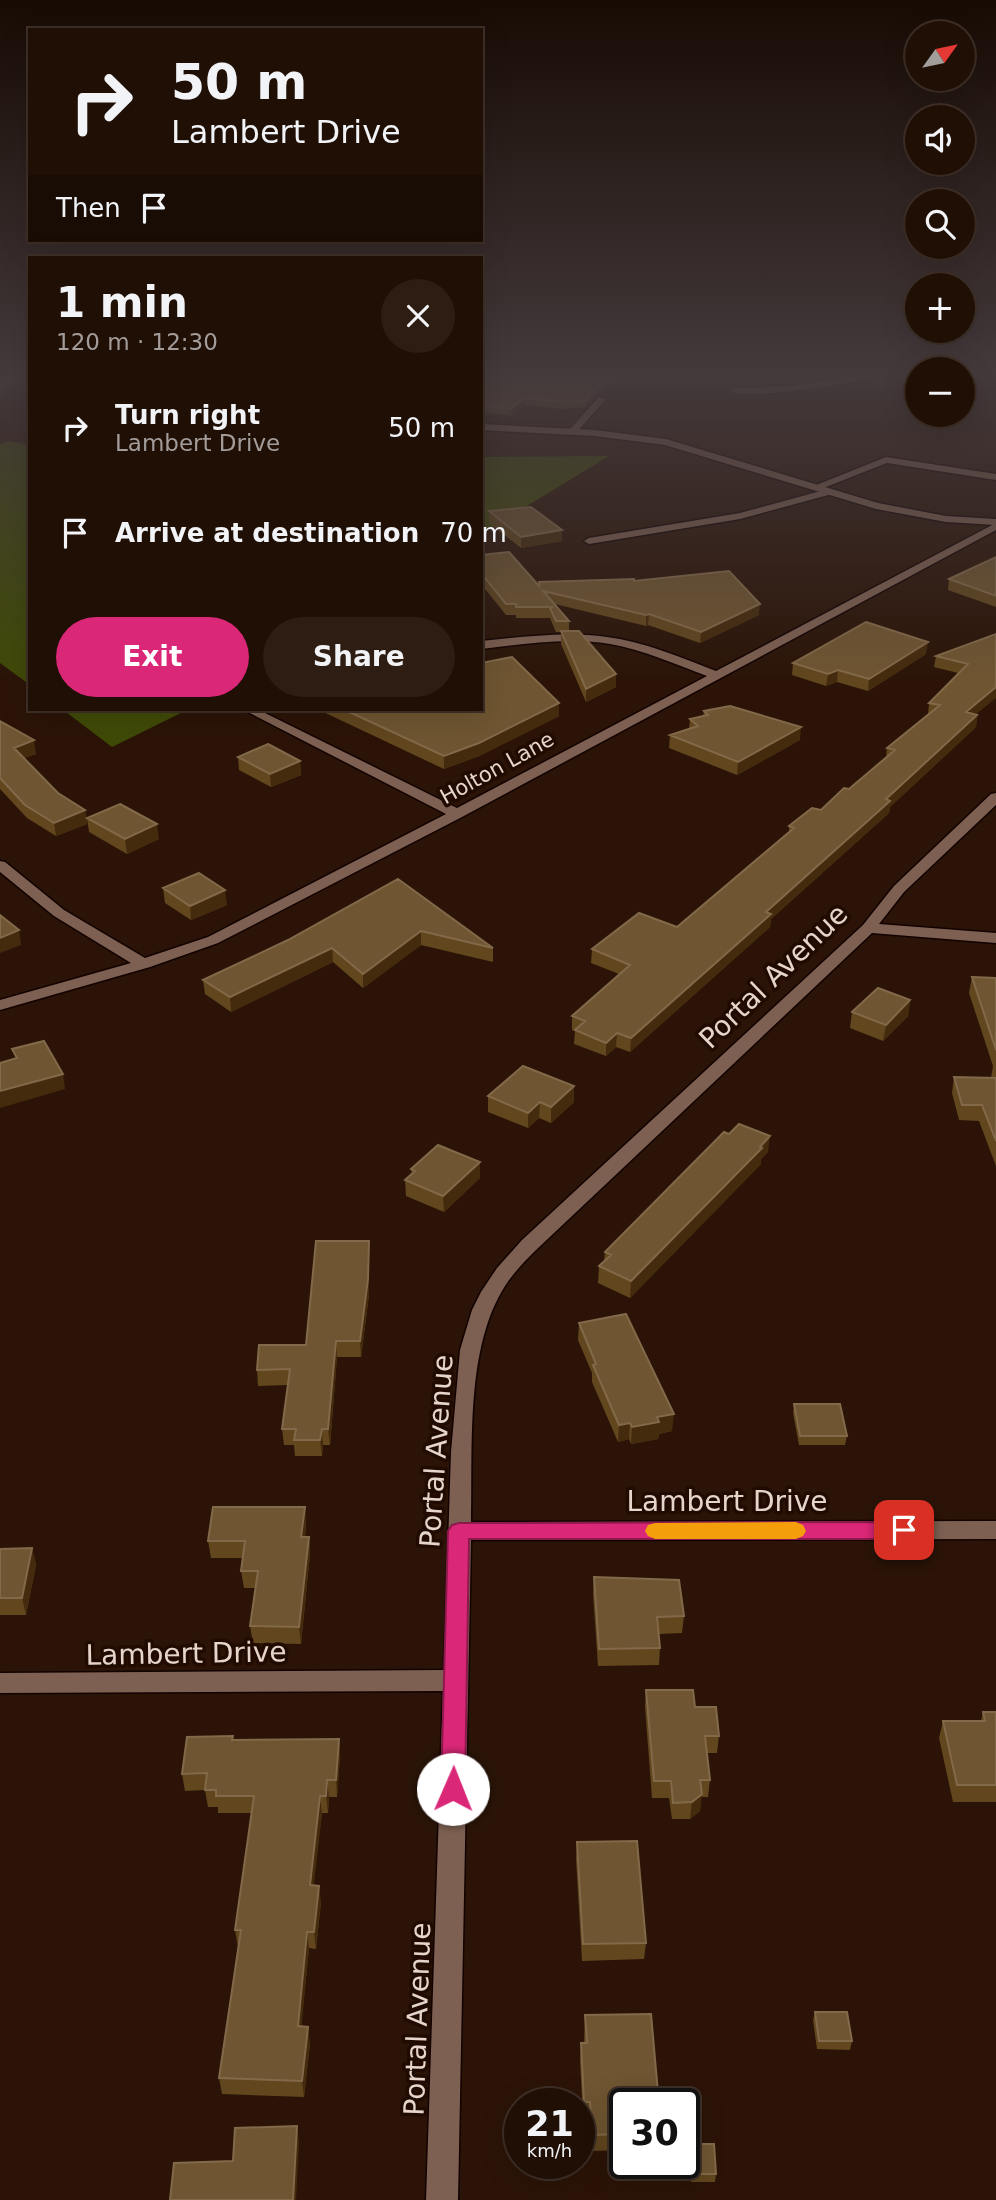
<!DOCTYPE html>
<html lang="en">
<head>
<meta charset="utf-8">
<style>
  :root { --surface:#200f05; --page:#2d1d13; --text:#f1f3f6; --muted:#a29c9a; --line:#3d2f27; --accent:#db2777 }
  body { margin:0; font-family:"DejaVu Sans",sans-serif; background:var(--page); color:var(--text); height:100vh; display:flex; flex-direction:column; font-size:26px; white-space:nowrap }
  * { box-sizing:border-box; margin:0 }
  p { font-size:23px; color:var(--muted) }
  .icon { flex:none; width:38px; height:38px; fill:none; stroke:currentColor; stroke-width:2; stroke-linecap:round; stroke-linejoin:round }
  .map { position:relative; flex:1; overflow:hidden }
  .details { position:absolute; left:28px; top:256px; width:455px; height:455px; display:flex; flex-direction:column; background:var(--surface); border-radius:0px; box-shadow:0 7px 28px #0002,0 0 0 2px var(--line) }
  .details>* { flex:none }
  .hud { position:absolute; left:28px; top:28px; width:455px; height:214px; border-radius:0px; box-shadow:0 7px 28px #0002,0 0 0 2px var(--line); background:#200f05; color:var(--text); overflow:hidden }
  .needle { width:46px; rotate:57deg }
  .controls { position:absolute; left:905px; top:21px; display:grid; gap:14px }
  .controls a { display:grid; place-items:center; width:70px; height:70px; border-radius:50%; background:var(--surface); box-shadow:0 7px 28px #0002,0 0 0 2px var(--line); font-size:35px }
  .speed { position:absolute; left:504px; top:2088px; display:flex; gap:14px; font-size:35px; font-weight:700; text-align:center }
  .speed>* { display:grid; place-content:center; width:91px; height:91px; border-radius:50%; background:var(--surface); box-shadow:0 7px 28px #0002,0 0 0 2px var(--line); line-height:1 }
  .speed small { font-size:18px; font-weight:400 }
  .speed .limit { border:4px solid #111; border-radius:10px; background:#fff; color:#111 }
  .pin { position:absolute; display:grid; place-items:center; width:60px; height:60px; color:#fff; margin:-30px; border-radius:14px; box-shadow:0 4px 10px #0006 }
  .me { position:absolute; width:77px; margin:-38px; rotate:1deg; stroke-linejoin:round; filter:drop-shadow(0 0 5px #0008) }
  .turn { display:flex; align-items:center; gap:24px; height:147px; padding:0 28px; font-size:32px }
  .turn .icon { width:91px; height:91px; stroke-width:2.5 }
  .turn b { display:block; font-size:49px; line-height:60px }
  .then { display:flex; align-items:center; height:66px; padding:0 28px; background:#0003; gap:14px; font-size:26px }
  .round { display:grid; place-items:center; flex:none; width:74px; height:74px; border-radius:37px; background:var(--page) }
  .head { display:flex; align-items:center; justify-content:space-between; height:119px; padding:0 28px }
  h1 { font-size:42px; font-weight:700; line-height:52px }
  .button { display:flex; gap:14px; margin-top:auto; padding:14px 28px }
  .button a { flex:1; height:80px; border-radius:42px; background:var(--accent); color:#fff; font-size:28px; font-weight:700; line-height:80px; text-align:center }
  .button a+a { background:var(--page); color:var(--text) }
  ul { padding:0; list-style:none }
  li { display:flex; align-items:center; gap:21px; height:105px; padding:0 28px }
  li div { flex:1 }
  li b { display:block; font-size:26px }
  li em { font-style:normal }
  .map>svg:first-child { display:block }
</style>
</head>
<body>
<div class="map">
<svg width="996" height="2200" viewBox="0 0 996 2200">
  <rect width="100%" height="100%" fill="#2b1407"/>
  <path fill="#404a07" d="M 10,441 L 30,445 L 30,685 L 0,663 L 0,444 Z
    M 609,456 L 481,534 L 481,457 Z
    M 62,709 L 189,709 L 112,747 Z"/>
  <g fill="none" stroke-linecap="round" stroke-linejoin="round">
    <defs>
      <path id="service" d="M 886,457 L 996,474 L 996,480 L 887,463 L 818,490 L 809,488 Z"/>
      <path id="minor" d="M 874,372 L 890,372 C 872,382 745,401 729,391 L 733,388 L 791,386 Z
        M 599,397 L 606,399 L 575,434 L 569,434 L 569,430 Z
        M 828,489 L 833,492 L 832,494 L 740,519 L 589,544 L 584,541 L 589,538 L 740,513 Z
        M 996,523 L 996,530 L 462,817 L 218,943 L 150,967 L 0,1010 L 0,1000 L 131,963 L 54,916 L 0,872 L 0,861 L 5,862 L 64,910 L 145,958 L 208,937 L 446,814 L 242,709 L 257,709 L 457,808 L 707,676 C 675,664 643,650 610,644 C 567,637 524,644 481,649 L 481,641 C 523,637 565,631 607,637 C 645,642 680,657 716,671 Z
        M 996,793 L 996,805 L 904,892 L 879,924 L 996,933 L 996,943 L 872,933 L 536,1250 C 524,1262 511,1275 502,1291 C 465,1354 473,1451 471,1522 L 996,1521 L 996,1539 L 471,1540 L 458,2200 L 426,2200 L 443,1691 L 0,1693 L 0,1673 L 444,1670 L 451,1452 L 460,1350 L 472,1310 L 481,1292 L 497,1268 L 522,1240 L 863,925 L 894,886 L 991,794 Z"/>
      <path id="tertiary" d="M 481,424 L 595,430 L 666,439 L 878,503 L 946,516 L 996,519 L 996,525 L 946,522 L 876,509 L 665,445 L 595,436 L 481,430 Z"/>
    </defs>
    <use href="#service" stroke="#120200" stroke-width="3"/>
    <use href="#minor" stroke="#120200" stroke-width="3"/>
    <use href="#tertiary" stroke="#120200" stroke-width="3"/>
    <use href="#service" fill="#7d6051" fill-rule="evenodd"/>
    <use href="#minor" fill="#7d6051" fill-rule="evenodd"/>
    <use href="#tertiary" fill="#7d6051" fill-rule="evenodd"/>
  </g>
  <path fill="#61461e" d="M 481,372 L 616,376 L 616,382 L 597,395 L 586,407 L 563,409 L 525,405 L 511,416 L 481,412 Z
    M 489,511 L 562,541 L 521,548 L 489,523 Z
    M 481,555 L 539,586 L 634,581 L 759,615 L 700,643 L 648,625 L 646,626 L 555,604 L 569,621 L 569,631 L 616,687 L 586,702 L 561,644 L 561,632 L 556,632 L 550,618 L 516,618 L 516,615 L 506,615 L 481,584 Z
    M 996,557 L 996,607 L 948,590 L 949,579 Z
    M 996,634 L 975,714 L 977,715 L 976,727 L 890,807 L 889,813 L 771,919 L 770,927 L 630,1052 L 616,1047 L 606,1056 L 574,1044 L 575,1031 L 572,1030 L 572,1016 L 619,974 L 591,963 L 592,949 L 677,927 L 789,833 L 789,826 L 821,810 L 849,789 L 886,758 L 887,748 L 928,715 L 929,703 L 958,673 L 934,667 L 936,656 Z
    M 926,654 L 868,691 L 837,682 L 826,686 L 792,675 L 793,663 Z
    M 317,709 L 481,709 L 559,716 L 479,756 L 444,769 Z
    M 704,711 L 800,740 L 737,775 L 669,748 L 670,735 L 689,729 L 690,719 L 703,716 Z
    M 0,721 L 36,754 L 24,758 L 58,793 L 85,810 L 87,824 L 56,836 L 27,818 L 0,789 Z
    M 238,757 L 300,761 L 301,775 L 271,787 L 239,770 Z
    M 87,818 L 159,839 L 127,854 L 89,832 Z
    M 398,879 L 493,948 L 493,962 L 421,945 L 363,988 L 333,962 L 231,1012 L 205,994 L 203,980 L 288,940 Z
    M 163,888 L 227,905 L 191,920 L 165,903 Z
    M 972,977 L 996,978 L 996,1166 L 979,1121 L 959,1120 L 952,1093 L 954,1077 L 991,1078 L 993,1066 L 969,993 Z
    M 910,1000 L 908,1016 L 883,1041 L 850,1028 L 852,1012 Z
    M 574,1086 L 574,1102 L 551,1123 L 539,1118 L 528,1128 L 488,1112 L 488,1096 Z
    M 768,1152 L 761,1159 L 761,1164 L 630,1298 L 598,1283 L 599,1266 L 604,1261 L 605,1252 Z
    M 480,1162 L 480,1178 L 444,1212 L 406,1196 L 405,1180 L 412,1174 L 411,1169 Z
    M 369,1241 L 369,1295 L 361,1357 L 337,1357 L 330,1445 L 323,1445 L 322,1456 L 295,1456 L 294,1445 L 284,1445 L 282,1429 L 288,1385 L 258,1386 L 257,1370 L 306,1345 Z
    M 579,1323 L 672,1431 L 659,1434 L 658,1439 L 631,1444 L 629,1439 L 618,1442 L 592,1382 L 592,1373 L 578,1340 Z
    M 794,1404 L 847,1436 L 845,1445 L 799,1445 L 793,1413 Z
    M 306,1524 L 305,1537 L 309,1537 L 310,1554 L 301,1644 L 253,1643 L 250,1626 L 256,1588 L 244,1588 L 241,1571 L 243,1558 L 211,1558 L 208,1541 Z
    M 32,1548 L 36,1565 L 26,1615 L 0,1615 L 0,1549 Z
    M 594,1577 L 684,1616 L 682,1633 L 659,1634 L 660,1648 L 659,1665 L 598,1666 L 593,1594 Z
    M 646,1690 L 695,1707 L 719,1736 L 717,1753 L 707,1753 L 710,1780 L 708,1797 L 701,1797 L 700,1811 L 690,1819 L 672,1819 L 669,1798 L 652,1798 L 645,1707 Z
    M 983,1712 L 996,1712 L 996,1802 L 953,1802 L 939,1738 L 943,1721 L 981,1721 Z
    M 339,1739 L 340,1756 L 337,1797 L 329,1797 L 328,1813 L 322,1813 L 313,1885 L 321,1902 L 316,1949 L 309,1948 L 301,2026 L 310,2043 L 304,2097 L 222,2094 L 219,2078 L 238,1947 L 235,1930 L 252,1813 L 218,1813 L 218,1807 L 208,1807 L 205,1790 L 185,1791 L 182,1774 L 233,1740 Z
    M 577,1842 L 646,1943 L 644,1959 L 582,1961 L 576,1859 Z
    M 815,2012 L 852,2041 L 850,2050 L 817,2049 L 813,2020 Z
    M 585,2015 L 625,2104 L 625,2150 L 591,2151 L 589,2118 L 583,2118 L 580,2060 L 581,2043 L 584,2043 Z
    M 689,2144 L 716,2174 L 715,2182 L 691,2182 L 688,2152 Z"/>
  <path fill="#452b0d" d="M 22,372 L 30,372 L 5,394 L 0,396 L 0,390 Z
    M 616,376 L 616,382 L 597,395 L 586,407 L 586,401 L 597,389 Z
    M 525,398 L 525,405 L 511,416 L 511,409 Z
    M 562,530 L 562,541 L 521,548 L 521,537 Z
    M 760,604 L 759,615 L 700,643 L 701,632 Z
    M 649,614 L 648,625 L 646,626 L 646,615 Z
    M 928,642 L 926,654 L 868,691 L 869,679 Z
    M 838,670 L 837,682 L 826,686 L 828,674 Z
    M 616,674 L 616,687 L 586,702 L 586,689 Z
    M 996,687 L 996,698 L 964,724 L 966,712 Z
    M 559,703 L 559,716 L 479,756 L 444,769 L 444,756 Z
    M 977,715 L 976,727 L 890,807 L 889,813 L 771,919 L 770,927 L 630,1052 L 631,1038 Z
    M 801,727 L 800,740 L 737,775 L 738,762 Z
    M 34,740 L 36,754 L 16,761 L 14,748 Z
    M 300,761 L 301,775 L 271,787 L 270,774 Z
    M 85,810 L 87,824 L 56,836 L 54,823 Z
    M 157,824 L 159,839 L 127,854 L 125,839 Z
    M 225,890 L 227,905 L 191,920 L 190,906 Z
    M 19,930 L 21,945 L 0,953 L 0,938 Z
    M 421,931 L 421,945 L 363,988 L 363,974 Z
    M 332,948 L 333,962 L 231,1012 L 230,997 Z
    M 910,1000 L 908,1016 L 883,1041 L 886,1025 Z
    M 617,1033 L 616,1047 L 606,1056 L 606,1043 Z
    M 63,1074 L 65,1089 L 0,1108 L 0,1091 Z
    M 574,1086 L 574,1102 L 551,1123 L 551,1107 Z
    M 540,1102 L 539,1118 L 528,1128 L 528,1113 Z
    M 770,1136 L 768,1152 L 761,1159 L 761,1164 L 630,1298 L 631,1281 Z
    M 480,1162 L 480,1178 L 444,1212 L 443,1196 Z
    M 369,1241 L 369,1295 L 361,1357 L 360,1341 Z
    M 336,1341 L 337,1357 L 330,1445 L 328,1429 Z
    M 674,1414 L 672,1431 L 659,1434 L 658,1439 L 631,1444 L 632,1427 L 657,1417 Z
    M 630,1423 L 629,1439 L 618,1442 L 619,1425 Z
    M 322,1429 L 323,1445 L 322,1456 L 320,1440 Z
    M 305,1507 L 306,1524 L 303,1554 L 301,1537 Z
    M 309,1537 L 310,1554 L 301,1644 L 299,1627 Z
    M 32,1548 L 36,1565 L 26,1615 L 22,1598 Z
    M 339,1739 L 340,1756 L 337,1797 L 336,1780 Z
    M 327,1780 L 329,1797 L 328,1813 L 326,1796 Z
    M 702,1794 L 700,1811 L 690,1819 L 692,1802 Z
    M 320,1796 L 322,1813 L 312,1902 L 310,1885 Z
    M 319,1886 L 321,1902 L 316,1949 L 314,1932 Z
    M 307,1932 L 309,1948 L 300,2042 L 298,2026 Z
    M 308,2027 L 310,2043 L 304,2097 L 302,2081 Z
    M 297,2126 L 299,2142 L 296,2200 L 293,2200 Z"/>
  <path fill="#6f5531" stroke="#826949" stroke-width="2" d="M 0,372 L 22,372 L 4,388 L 0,390 Z
    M 481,372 L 580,372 L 616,376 L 597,389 L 586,401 L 563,402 L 525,398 L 511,409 L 481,406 Z
    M 531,507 L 562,530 L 521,537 L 489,511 Z
    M 509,552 L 539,586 L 539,582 L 634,579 L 634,581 L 729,571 L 760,604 L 701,632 L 649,614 L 646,615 L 543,591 L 569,621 L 556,621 L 550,608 L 553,607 L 516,607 L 516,604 L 506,604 L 481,573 L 481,555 Z
    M 996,557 L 996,596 L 949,579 Z
    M 866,622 L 928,642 L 869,679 L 838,670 L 828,674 L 793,663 Z
    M 561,631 L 579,631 L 616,674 L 586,689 Z
    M 996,634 L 996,687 L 966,712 L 977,715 L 886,799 L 890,801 L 766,912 L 771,914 L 631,1038 L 617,1033 L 606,1043 L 575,1030 L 585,1021 L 572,1016 L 630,965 L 592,949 L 639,913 L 677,927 L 794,828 L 789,826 L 812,808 L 821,810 L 844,788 L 849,789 L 895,750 L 887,748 L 940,705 L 929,703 L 968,664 L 936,656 Z
    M 512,657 L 559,703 L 479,743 L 444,756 L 343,709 L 481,709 L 481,663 Z
    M 730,706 L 801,727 L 738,762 L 670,735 L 698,726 L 690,719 L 708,715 L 704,711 Z
    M 0,721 L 34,740 L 14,748 L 58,793 L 85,810 L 54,823 L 25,805 L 0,778 Z
    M 268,744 L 300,761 L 270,774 L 238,757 Z
    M 120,804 L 157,824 L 125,839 L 87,818 Z
    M 199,873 L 225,890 L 190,906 L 163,888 Z
    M 398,879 L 493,948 L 421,931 L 363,974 L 332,948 L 230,997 L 203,980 L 288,940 Z
    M 0,915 L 19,930 L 0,938 Z
    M 972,977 L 996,978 L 996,1050 Z
    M 878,988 L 910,1000 L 886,1025 L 852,1012 Z
    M 44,1041 L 63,1074 L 0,1091 L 0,1063 L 17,1058 L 12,1049 Z
    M 523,1066 L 574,1086 L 551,1107 L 540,1102 L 528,1113 L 488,1096 Z
    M 954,1077 L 996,1078 L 996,1141 L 982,1105 L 962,1105 Z
    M 739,1124 L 770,1136 L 760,1147 L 762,1148 L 631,1281 L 599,1266 L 611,1255 L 605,1252 L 724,1132 L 729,1134 Z
    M 438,1145 L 480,1162 L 443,1196 L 405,1180 L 415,1171 L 411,1169 Z
    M 316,1241 L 369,1241 L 368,1279 L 360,1341 L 336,1341 L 328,1429 L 322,1429 L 320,1440 L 294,1440 L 296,1429 L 282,1429 L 290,1369 L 257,1370 L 259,1345 L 306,1345 Z
    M 626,1314 L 674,1414 L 657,1417 L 659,1422 L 632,1427 L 630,1423 L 619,1425 L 593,1365 L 596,1364 L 579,1323 Z
    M 794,1404 L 840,1404 L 847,1436 L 800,1436 Z
    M 213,1507 L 305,1507 L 301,1537 L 309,1537 L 299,1627 L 250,1626 L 258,1571 L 241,1571 L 245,1541 L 208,1541 Z
    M 32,1548 L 22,1598 L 0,1598 L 0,1549 Z
    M 594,1577 L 679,1580 L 684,1616 L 657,1617 L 660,1648 L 599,1649 Z
    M 646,1690 L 693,1690 L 695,1707 L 716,1707 L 719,1736 L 705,1736 L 710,1780 L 700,1780 L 702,1794 L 692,1802 L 673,1803 L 671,1781 L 654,1781 Z
    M 983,1712 L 996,1712 L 996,1785 L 957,1785 L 943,1721 L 985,1721 Z
    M 233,1736 L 232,1740 L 339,1739 L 336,1780 L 327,1780 L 326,1796 L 320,1796 L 310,1885 L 319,1886 L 314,1932 L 307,1932 L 298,2026 L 308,2027 L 302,2081 L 219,2078 L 241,1930 L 235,1930 L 254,1796 L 216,1796 L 216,1790 L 205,1790 L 207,1773 L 182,1774 L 187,1737 Z
    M 637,1841 L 646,1943 L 583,1944 L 577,1842 Z
    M 815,2012 L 847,2012 L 852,2041 L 819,2041 Z
    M 651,2014 L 659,2104 L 625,2104 L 625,2134 L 592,2135 L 590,2102 L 584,2102 L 581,2043 L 587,2043 L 585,2015 Z
    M 297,2126 L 293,2200 L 170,2200 L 174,2163 L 233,2161 L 235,2128 Z
    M 689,2144 L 714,2144 L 716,2174 L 692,2174 Z"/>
  <linearGradient id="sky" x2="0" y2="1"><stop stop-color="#180b04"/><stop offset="0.55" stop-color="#443a3c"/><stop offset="1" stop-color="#443a3c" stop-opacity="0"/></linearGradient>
  <rect width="996" height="680" fill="url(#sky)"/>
  <path fill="#db2777" stroke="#8e194d" stroke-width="2" d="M 904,1522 L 912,1525 L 915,1530 L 912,1536 L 904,1539 L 469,1539 L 465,1789 L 461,1797 L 453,1800 L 445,1797 L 441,1789 L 448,1531 L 452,1525 L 459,1523 Z"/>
  <path fill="#f59e0b" d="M 796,1522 L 803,1525 L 806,1531 L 803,1536 L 796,1539 L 655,1539 L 648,1536 L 645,1531 L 648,1525 L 655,1523 Z"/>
  <g text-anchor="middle" stroke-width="7" stroke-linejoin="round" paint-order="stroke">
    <g font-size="21" fill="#e5d5cc" stroke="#210b01">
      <text transform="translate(497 768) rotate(-29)" y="7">Holton Lane</text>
    </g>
    <g font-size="28" fill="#e5d5cc" stroke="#210b01">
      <text transform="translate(773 976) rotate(-44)" y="10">Portal Avenue</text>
      <text transform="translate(436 1451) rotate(-86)" y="10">Portal Avenue</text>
      <text x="727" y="1511">Lambert Drive</text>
      <text transform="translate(186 1653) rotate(-1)" y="10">Lambert Drive</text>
      <text transform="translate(417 2019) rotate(-88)" y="10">Portal Avenue</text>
    </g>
  </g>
</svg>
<div class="controls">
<a><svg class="needle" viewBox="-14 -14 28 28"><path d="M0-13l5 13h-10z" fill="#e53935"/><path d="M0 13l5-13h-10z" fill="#a29c9a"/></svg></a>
<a><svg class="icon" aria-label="sound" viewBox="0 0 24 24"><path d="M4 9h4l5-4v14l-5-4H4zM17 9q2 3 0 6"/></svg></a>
<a><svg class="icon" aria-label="search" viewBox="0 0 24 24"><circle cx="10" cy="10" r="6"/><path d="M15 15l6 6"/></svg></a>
<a>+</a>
<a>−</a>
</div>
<div class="speed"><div>21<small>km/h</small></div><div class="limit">30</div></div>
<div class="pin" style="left:904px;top:1530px;background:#d93025"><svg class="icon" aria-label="arrive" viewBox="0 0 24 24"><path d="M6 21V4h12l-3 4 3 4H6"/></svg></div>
<svg class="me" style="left:453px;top:1789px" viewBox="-20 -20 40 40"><circle r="19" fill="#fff"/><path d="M0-13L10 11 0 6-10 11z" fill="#db2777"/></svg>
<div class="hud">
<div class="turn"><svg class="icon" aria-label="right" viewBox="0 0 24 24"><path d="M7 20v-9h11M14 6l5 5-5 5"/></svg><div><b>50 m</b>Lambert Drive</div></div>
<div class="then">Then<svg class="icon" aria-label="arrive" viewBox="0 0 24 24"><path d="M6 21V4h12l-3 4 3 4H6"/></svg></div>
</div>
<section class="details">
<div class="head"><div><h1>1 min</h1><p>120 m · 12:30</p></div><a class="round"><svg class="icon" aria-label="close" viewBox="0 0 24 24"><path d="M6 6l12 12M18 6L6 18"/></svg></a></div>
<ul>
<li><svg class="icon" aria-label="right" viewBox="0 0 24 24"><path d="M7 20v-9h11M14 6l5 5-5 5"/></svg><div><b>Turn right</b><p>Lambert Drive</p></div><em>50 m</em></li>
<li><svg class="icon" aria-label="arrive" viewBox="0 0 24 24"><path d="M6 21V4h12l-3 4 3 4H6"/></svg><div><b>Arrive at destination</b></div><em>70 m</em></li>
</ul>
<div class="button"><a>Exit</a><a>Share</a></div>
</section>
</div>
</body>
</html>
